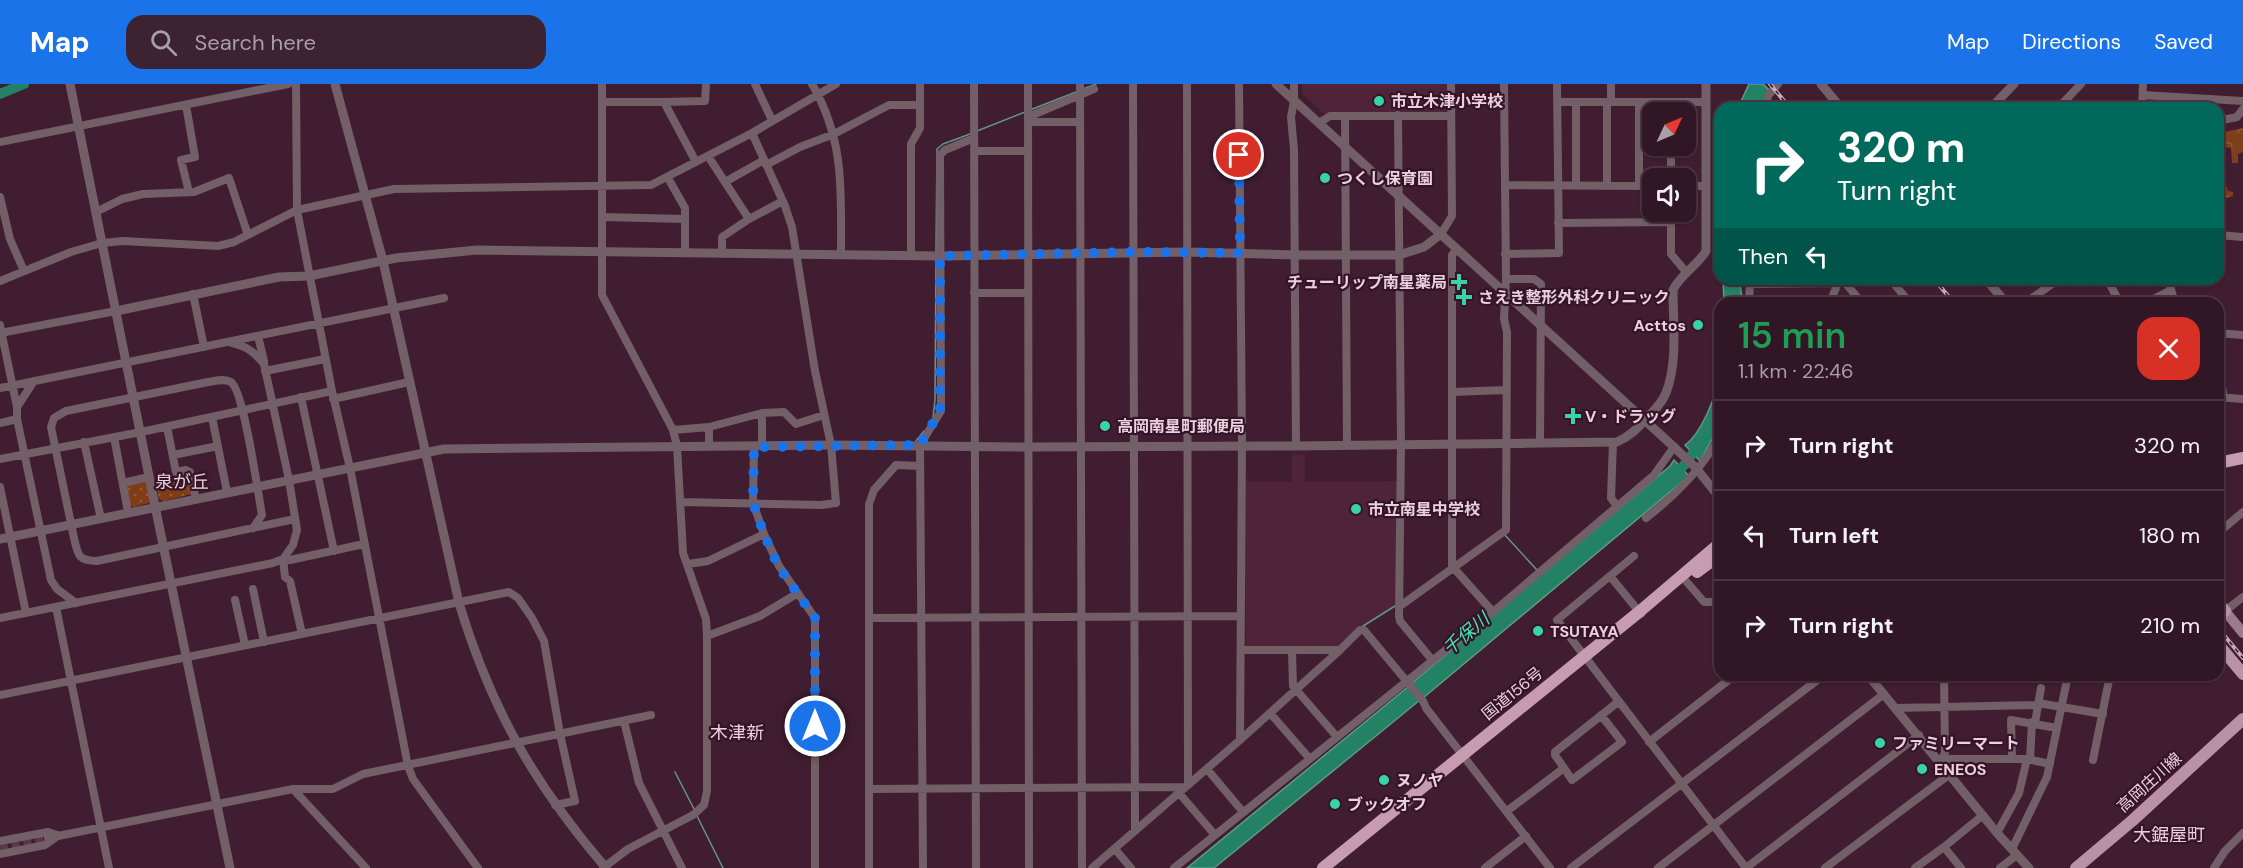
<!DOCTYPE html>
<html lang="en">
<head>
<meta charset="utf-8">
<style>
  :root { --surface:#311625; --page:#3d2332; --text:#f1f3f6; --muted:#a89fa7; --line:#4c3542; --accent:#1a73e8 }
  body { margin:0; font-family:"DM Sans","Noto Sans JP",sans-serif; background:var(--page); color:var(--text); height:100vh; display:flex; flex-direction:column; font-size:22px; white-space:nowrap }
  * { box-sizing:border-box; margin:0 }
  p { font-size:20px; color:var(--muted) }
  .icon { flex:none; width:33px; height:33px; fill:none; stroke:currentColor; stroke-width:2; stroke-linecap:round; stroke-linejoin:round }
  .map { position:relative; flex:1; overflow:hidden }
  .sheet { position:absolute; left:1714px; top:213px; width:510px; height:384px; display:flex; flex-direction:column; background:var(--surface); border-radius:18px; box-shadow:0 2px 4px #0004,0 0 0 2px var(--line) }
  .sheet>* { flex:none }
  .guide { position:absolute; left:1714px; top:18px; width:510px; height:183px; border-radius:18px; box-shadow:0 2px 4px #0004,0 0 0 2px var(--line); background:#00695c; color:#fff; overflow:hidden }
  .needle { width:39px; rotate:46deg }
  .buttons { position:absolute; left:1642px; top:18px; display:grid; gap:12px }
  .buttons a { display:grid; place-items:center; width:54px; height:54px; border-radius:12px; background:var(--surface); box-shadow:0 2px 4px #0004,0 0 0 2px var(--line); font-size:30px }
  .pin { position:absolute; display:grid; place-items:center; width:51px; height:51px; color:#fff; margin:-26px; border:3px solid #fff; border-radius:50%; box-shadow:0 2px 6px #0007 }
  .me { position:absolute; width:66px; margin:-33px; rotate:0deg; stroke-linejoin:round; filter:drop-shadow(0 0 4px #0008) }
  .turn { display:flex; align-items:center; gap:21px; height:126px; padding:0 24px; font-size:27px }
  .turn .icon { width:78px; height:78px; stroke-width:2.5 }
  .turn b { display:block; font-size:42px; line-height:51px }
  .then { display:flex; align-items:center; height:57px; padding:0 24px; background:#0003; gap:12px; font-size:22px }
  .round { display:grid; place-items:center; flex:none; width:63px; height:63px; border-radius:18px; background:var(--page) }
  .overview { display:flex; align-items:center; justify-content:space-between; height:102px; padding:0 24px }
  h1 { font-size:36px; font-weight:600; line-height:45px; color:#1e9e55 }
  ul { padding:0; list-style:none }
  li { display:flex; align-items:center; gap:18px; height:90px; padding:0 24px; border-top:2px solid var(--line) }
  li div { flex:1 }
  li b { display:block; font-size:22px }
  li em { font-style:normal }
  header { display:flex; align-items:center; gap:36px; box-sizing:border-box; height:84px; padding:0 30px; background:var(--accent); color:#fff }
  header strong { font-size:28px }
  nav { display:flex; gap:33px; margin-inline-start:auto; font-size:21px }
  .search { width:420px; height:54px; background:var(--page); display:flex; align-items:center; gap:15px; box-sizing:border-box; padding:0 21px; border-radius:18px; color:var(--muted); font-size:22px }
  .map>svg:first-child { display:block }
</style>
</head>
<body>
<header>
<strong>Map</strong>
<div class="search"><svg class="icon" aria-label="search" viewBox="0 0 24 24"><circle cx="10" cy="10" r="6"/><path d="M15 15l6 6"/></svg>Search here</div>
<nav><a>Map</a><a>Directions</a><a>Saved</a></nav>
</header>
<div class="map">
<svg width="2243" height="784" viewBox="0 0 2243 784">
  <defs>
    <pattern id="forest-crowns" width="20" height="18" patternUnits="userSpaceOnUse" patternTransform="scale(1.5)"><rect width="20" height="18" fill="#7d3f1c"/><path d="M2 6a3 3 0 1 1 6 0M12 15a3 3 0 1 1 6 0" fill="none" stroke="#905a3d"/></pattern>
    <pattern id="park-dots" width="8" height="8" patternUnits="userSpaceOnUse" patternTransform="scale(1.5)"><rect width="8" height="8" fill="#803d15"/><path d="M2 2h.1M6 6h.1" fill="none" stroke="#925837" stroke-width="1.8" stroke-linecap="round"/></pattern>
  </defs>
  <rect width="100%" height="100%" fill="#411d31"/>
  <path fill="#4f243b" d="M 1302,0 L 1448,0 L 1448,24 L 1444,29 L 1324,30 L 1302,9 Z
    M 1305,370 L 1305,398 L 1397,397 L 1396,522 L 1368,541 L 1359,544 L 1337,566 L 1246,566 L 1244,397 L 1292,398 L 1292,371 Z"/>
  <path fill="url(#forest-crowns)" d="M 2243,44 L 2243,68 L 2238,70 L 2238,79 L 2232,79 L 2231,64 L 2224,63 C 2225,78 2222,93 2228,107 L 2233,108 L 2233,112 L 2226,114 L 2226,125 L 2219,125 L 2219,49 Z"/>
  <path fill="url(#park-dots)" d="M 186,388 L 192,410 L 163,417 L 159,415 L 155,397 Z
    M 146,396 L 151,415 L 149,419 L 133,423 L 129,420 L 126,402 L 129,399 Z"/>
  <path fill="#238164" stroke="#5f9988" stroke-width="1.5" d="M 1749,0 L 1763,0 L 1769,6 L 1759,24 L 1738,24 Z
    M 1723,195 L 1739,195 L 1743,219 L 1724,219 Z
    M 1720,293 L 1720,341 L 1700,377 L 1685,361 C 1702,349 1715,313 1720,293 Z
    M 1674,376 L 1689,392 L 1423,614 L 1411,600 L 1670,382 Z
    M 1409,602 L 1420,616 L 1214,784 L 1187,784 Z"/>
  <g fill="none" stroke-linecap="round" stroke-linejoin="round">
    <path stroke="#5f9988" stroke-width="1.5" d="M 1083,5 L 1096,0
      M 1030,26 L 1076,8
      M 977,47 L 1025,28
      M 936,168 L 937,65 L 943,60 L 970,50
      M 933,333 L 935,316 L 936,176
      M 916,357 L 924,347
      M 1504,450 L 1537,486
      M 1363,542 L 1395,522
      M 675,688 L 694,725
      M 697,732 L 723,784"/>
    <path stroke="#238164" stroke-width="10" d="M 0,10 L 24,0
      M 1672,394 L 1686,379 L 1701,357"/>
    <path stroke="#5a384b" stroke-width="8" stroke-dasharray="8 4" stroke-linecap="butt" d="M 0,764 L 48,754"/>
    <path stroke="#725f68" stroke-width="8" d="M 296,0 L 297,126 L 332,307 L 350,384 L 408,682 L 413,695 L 478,784
      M 602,0 L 602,211 L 673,346 L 677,362 L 683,469 L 706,535 L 707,552 L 707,707 L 704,721 L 693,731 L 628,765 L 603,784
      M 755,0 L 772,36
      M 812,0 C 845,57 841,107 841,171
      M 974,0 L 976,784
      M 1028,0 L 1029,784
      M 1080,0 L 1082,784
      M 1133,0 L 1135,747
      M 1187,0 L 1188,701
      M 1239,0 L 1242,362 L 1240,656
      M 1294,0 L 1294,17 L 1291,33 L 1294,66 L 1296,362
      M 1611,0 L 1611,18
      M 2143,11 L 2243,17
      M 603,18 L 664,18
      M 1558,18 L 1706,18
      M 1607,18 L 1607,102
      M 1639,18 L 1639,101
      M 1671,18 L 1671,28
      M 186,21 L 195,73 L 181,76 L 189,108
      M 1765,24 L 1768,12 L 1778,0
      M 2058,24 L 2081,0
      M 2142,24 L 2143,0
      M 1398,31 L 1401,360 L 1399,532 L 1400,537 L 1433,577
      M 1345,32 L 1347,361
      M 1028,33 L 1094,5
      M 2218,37 L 2237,33 L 2243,25
      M 1028,38 L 1080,38
      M 1319,39 L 1330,32 L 1451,32
      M 0,58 L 288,0
      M 1671,62 L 1671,94
      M 974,67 L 1028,67
      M 708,72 L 749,135 L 783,117
      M 696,78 L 664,18 L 705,17 L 706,0
      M 766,81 L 800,63 L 834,50 L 889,21 L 920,21
      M 668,94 L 685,124 L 685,169
      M 725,98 L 764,76
      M 1505,101 L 1653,102
      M 1576,102 L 1576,18
      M 1686,102 L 1706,102
      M 0,113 L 10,155 L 24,187
      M 96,128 L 122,115 L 143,110 L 194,108 L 229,94 L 248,151
      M 1671,128 L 1671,170 L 1687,189
      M 603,133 L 685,135
      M 1558,139 L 1671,138
      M 1441,150 L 1452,132 L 1451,0
      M 2218,151 L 2243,153
      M 1457,165 L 1452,171 L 1452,482 L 1493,528
      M 722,169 L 722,153 L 749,135
      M 1505,170 L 1559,169 L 1557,0
      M 911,172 L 911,60 L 920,44 L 920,0
      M 1506,195 L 1534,195 L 1541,200 L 1540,359
      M 1842,195 L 1862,219
      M 1890,195 L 1910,219
      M 2107,195 L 2120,219
      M 2168,195 L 2175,219
      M 0,197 L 71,168 L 102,159 L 123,157 L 218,162 L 234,158 L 297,126 L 394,105 L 651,101 L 752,49 L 836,0
      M 1750,200 L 1838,199
      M 974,209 L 1028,209
      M 193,210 L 204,263
      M 1749,219 L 1750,197
      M 1830,219 L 1839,196
      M 2025,219 L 2059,195
      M 2146,219 L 2171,206
      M 0,241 L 17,323
      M 0,249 L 116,227
      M 2218,249 L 2243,251
      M 258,252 L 264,277
      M 232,259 C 247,262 255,269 264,280 L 289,396 L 297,446 L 293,461 L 283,475 L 285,493 L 290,497 L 302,550
      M 2218,284 L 2224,313
      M 265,287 L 325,275
      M 34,297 L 17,323 L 17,335 L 51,496 L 57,505 L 76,519
      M 0,304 L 444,214
      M 1453,308 L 1505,306
      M 301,313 L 334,467
      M 2218,313 L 2243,315
      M 333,315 L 409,298
      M 762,329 L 762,362
      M 212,333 L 227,408
      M 0,339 L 17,335
      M 167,343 L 176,388 L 186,386 L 190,388 L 196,415
      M 709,343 L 709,362
      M 673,346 L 709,343 L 762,329 L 784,328 L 796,340 L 824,331
      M 114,353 L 128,428
      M 84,358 L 101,435
      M 1613,358 L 1611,414 L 1617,422
      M 754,363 L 753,419 L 764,450 L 779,482 L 815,534 L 815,784
      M 173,371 L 218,362
      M 0,375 L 141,348 L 332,307
      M 123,399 L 149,393
      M 0,403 L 26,529
      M 681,418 L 821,421 L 836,419 L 831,361 L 815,287 L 792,143 L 785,122 L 752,49
      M 1646,434 C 1677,410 1700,386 1720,353
      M 253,444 L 262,431 C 258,410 244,307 231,298 C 224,294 215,297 208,298 L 66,327 L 54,334 L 51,343 L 74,454 C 78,471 78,477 97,477 L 295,435
      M 2218,449 L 2243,428
      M 1634,472 L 1557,536 L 1746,784
      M 688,480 L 708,477 L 764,450
      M 1610,492 L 1641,530
      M 1686,497 L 1704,518 L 1720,518
      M 253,505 L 264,558
      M 235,516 L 245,561
      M 1400,522 L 1506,446 L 1507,248 L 1504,235 L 1506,195 L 1504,0
      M 56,523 L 109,784
      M 2225,527 L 2243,513
      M 0,534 L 273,479 L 283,475 L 290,476 L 364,460
      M 869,534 L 1241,532
      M 707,552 L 760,532 L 798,509
      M 1241,566 L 1340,566 L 1360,546 L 1364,546 L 1423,617 L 1426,624 L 1550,784
      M 1292,567 L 1293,602 L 1337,653
      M 0,611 L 509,508 L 518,514 L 532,534 L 544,557 L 560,650 L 575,717 L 555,721
      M 2038,619 L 2103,630
      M 1896,624 L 2038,621
      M 1270,629 L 1310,675
      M 624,637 L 639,699 L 682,784
      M 2035,639 L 2041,604
      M 1649,658 L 1735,591
      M 2012,675 L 2011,636 L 2057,644
      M 2030,676 L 2032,638
      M 2093,676 L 2110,591
      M 1940,679 L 1950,675 L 2027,675 L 2050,680
      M 1940,679 L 1945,669 L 1944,591
      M 1564,684 L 1572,696 L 1622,658 L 1601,631
      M 1207,685 L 1243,728
      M 293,705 L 366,784
      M 869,705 L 1185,703
      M 1179,709 L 1215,751
      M 1507,727 L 1564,684 L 1555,671 L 1555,668 L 1618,618
      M 1997,749 L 2019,709 L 2027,675
      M 48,754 L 293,705 L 333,705 L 363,690 L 651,631
      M 0,757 L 48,748 L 57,751
      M 1115,765 L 1131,784
      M 2012,765 L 2047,693 L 2068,591
      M 0,770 L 45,761 L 55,754
      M 869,784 L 869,420 L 874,406 L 896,381 L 920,382
      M 923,784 L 920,361 L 941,327 L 940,71 L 945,66 L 974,54
      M 1092,784 L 1240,656 L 1340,566
      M 1174,784 L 1493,528 L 1654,391 L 1674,363
      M 1485,784 L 1526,752
      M 1571,784 L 1824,591
      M 1658,784 L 1884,610
      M 1746,784 L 1919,651
      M 1825,784 L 1950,690
      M 1915,784 L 1944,763
      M 1961,784 L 1944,763 L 1983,731
      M 2000,784 L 2017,771
      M 2214,784 L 2225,767 L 2243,749"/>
    <path stroke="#725f68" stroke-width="9" d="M 70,0 L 155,422 L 230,784
      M 335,0 L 383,177 L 459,519 C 491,625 534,700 606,784
      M 1276,0 L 1674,363 L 1696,384 L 1720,414
      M 1821,0 L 1841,24
      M 1991,24 L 2014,0
      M 1986,195 L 2006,219
      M 116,227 L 279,193 L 309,192 L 396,174 L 477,166 L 940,172 L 1187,168 L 1295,171 L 1399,171 L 1424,163 L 1441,150
      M 0,455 L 444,365 L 831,361 L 1027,363 L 1296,362 L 1617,358 C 1630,352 1637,345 1646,335 C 1654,327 1662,319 1666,309 C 1678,278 1673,239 1673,206 C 1680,191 1697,182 1706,167 L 1706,0
      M 1868,591 L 1997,749 L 2029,784"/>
    <path stroke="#9a7c8b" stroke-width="10" d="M 2225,527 L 2243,549"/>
    <path stroke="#b992a5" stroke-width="12" d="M 2218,519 L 2225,527 L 2218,532
      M 2218,560 L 2243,590
      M 2076,784 L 2133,736 L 2243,635"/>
    <path stroke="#c79cb1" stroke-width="12" d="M 2218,379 L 2243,374
      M 1697,488 L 1720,471
      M 1323,784 L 1639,528 L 1720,459"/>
    <defs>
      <path id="rail" d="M 1770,0 L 1790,24
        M 1934,195 L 1954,219
        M 2218,544 L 2243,574"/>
    </defs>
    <use href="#rail" stroke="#c6abb9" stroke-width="4"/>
    <use href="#rail" stroke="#361427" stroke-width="1.5" stroke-dasharray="4.5" stroke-linecap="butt"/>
  </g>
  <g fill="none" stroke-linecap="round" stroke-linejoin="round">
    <path stroke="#1a73e8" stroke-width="10" stroke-dasharray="0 18" d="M 815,642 L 815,534 L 778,482 L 764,450 L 753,419 L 754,363 L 920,361 L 940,327 L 940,172 L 1135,168 L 1240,169 L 1239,71"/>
  </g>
  <g fill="#38d4a6" stroke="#361427" stroke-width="2">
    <circle cx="1379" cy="17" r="6"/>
    <circle cx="1325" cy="94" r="6"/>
    <path d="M1456 189h6v6h6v6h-6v6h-6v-6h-6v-6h6z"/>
    <path d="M1461 204h6v6h6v6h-6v6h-6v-6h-6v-6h6z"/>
    <circle cx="1698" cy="241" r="6"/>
    <path d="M1570 323h6v6h6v6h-6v6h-6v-6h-6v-6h6z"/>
    <circle cx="1105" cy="342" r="6"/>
    <circle cx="1356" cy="425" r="6"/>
    <circle cx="1538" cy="547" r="6"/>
    <circle cx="1880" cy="659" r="6"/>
    <circle cx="1922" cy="685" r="6"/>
    <circle cx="1384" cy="696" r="6"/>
    <circle cx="1335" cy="720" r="6"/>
  </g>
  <g text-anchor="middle" stroke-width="4.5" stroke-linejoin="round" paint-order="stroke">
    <g font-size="16" font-weight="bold" fill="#ead1dd" stroke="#361427" text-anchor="start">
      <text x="1391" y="23">市立木津小学校</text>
      <text x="1337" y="100">つくし保育園</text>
      <text x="1447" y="204" text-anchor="end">チューリップ南星薬局</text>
      <text x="1478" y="219">さえき整形外科クリニック</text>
      <text x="1686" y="247" text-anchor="end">Acttos</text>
      <text x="1585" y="338">V・ドラッグ</text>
      <text x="1117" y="348">高岡南星町郵便局</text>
      <text x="1368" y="431">市立南星中学校</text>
      <text x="1550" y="553">TSUTAYA</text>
      <text x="1892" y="665">ファミリーマート</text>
      <text x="1934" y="691">ENEOS</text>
      <text x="1396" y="702">ヌノヤ</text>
      <text x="1347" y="726">ブックオフ</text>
    </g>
    <g font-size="16" fill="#ead1dd" stroke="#361427">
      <text transform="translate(1512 609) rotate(-39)" y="6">国道156号</text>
      <text transform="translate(2149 698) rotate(-42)" y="6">高岡庄川線</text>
    </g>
    <g font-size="18" fill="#ead1dd" stroke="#361427">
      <text x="182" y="404">泉が丘</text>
      <text x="737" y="655">木津新</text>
      <text x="2169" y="757">大鋸屋町</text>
    </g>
    <g font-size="18" font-style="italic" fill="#40e9b6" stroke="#361427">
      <text transform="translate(1466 550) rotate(-40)" y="6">千保川</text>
    </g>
  </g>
</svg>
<div class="buttons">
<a><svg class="needle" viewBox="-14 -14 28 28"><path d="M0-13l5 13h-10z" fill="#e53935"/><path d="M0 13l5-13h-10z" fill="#a89fa7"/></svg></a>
<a><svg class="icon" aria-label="sound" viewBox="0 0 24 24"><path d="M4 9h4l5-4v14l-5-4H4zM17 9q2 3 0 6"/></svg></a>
</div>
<div class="pin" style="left:1239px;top:71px;background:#d93025"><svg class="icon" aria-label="arrive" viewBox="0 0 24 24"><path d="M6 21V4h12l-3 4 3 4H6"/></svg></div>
<svg class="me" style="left:815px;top:642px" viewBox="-20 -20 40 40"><circle r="17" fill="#1a73e8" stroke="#fff" stroke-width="3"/><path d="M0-11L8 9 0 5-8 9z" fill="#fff"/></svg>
<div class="guide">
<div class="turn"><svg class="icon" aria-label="right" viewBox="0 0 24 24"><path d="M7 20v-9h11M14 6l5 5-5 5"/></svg><div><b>320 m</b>Turn right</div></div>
<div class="then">Then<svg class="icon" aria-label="left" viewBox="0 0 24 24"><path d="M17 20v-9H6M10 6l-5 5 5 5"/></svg></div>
</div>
<section class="sheet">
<div class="overview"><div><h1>15 min</h1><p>1.1 km · 22:46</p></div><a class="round" style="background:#d93025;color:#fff"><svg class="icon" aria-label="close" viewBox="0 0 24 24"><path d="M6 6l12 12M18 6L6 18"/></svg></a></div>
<ul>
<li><svg class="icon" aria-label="right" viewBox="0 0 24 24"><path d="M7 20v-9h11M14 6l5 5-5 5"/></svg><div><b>Turn right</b></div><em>320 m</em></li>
<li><svg class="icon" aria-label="left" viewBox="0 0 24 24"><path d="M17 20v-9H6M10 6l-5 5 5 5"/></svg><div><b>Turn left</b></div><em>180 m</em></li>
<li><svg class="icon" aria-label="right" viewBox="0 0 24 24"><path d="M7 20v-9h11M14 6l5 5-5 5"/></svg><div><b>Turn right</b></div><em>210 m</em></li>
</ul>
</section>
</div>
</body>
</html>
